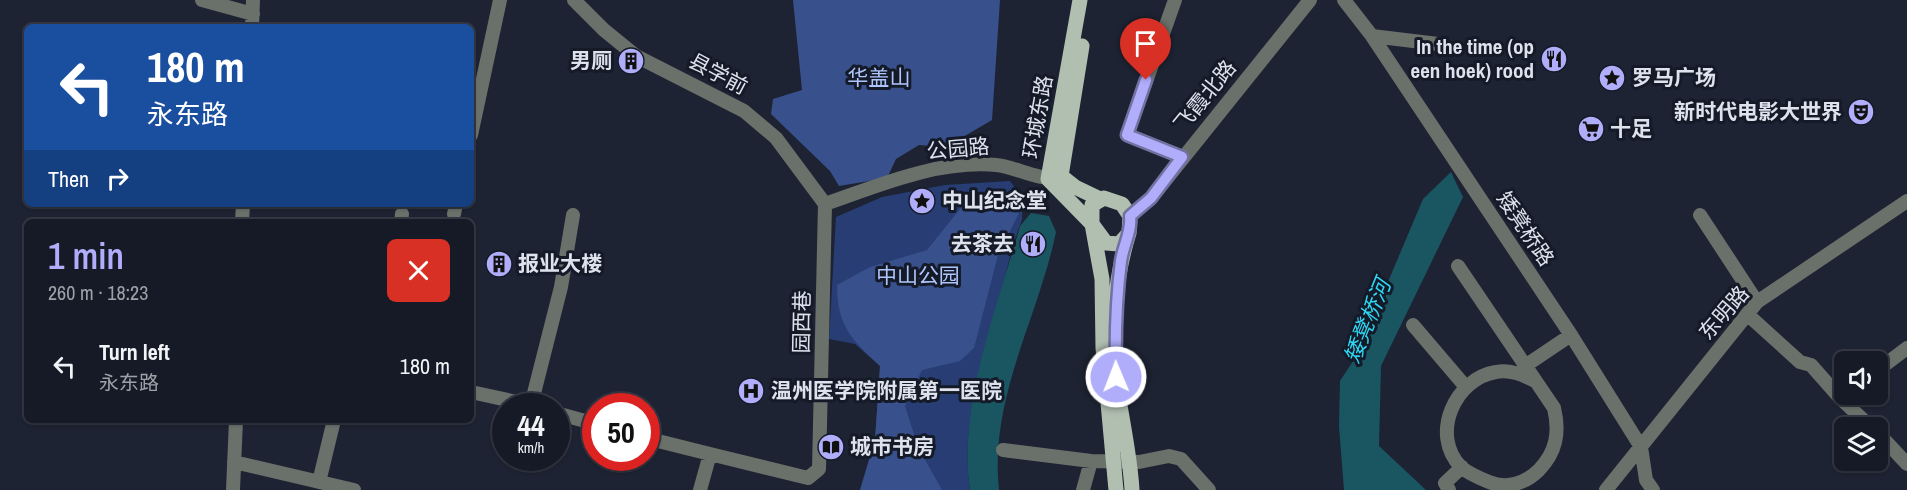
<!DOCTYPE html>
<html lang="en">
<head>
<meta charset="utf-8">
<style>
  :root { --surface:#161a26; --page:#232732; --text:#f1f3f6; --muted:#9ea1a7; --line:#353843; --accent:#b0aefa }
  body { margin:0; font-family:"Archivo Narrow","Noto Sans SC",sans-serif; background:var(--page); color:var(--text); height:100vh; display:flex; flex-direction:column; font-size:22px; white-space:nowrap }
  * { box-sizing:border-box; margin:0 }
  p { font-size:20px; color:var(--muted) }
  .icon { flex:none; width:33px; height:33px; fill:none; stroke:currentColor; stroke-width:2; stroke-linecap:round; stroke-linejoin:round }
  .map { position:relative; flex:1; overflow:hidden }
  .drawer { position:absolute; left:24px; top:219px; width:450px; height:204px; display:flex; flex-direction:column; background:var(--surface); border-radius:9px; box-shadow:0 2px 4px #0004,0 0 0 2px var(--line) }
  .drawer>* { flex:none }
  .guide { position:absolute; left:24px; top:24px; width:450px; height:183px; border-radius:9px; box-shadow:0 2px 4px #0004,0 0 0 2px var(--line); background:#1a4fa0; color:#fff; overflow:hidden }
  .tools { position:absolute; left:1834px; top:351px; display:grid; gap:12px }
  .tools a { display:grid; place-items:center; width:54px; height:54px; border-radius:9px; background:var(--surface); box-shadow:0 2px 4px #0004,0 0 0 2px var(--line); font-size:30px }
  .speed { position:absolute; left:492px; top:393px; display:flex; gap:12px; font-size:30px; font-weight:700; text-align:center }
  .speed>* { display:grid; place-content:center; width:78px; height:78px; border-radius:50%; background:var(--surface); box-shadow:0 2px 4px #0004,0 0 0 2px var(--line); line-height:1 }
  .speed small { font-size:15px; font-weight:400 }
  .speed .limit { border:9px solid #d22; background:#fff; color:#111 }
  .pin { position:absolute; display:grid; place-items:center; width:51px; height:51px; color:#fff; margin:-62px -26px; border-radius:50% 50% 50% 0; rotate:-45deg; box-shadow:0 0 6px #0007 }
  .pin .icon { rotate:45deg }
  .me { position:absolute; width:66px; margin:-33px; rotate:359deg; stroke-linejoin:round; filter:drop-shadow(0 0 4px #0008) }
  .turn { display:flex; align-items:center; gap:21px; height:126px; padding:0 24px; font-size:27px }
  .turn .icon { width:78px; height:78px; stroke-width:2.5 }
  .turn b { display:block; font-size:42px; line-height:51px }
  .then { display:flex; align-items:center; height:57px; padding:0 24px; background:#0003; gap:12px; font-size:22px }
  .round { display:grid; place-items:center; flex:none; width:63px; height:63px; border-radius:9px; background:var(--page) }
  .overview { display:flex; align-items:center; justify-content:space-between; height:102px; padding:0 24px }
  h1 { font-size:36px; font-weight:600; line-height:45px; color:var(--accent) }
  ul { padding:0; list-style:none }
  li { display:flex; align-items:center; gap:18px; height:90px; padding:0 24px }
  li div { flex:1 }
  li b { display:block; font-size:22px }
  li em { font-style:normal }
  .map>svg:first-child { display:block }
</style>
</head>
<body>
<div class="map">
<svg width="1907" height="490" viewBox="0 0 1907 490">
  <rect width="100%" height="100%" fill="#1d2332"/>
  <path fill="#283d74" d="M 1010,181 C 1020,194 1023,204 1022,220 C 1012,244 1007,271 1000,296 C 983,359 960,424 970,490 L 860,490 L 875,440 L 880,366 L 855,344 L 829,339 L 836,217 L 882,197 L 945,185 Z"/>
  <path fill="#38508c" d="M 793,0 L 1000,0 L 992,120 L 946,147 L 919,145 L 896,159 L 887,178 L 839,186 L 830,171 L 771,114 L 773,99 L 802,90 Z
    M 1018,191 L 1023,205 L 998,255 L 974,348 L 960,361 L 922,370 L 905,406 L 918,447 L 942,490 L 860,490 L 875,440 L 880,366 C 852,340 837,326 837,285 L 870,267 L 927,250 L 964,204 Z"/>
  <path fill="#1a5661" d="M 1451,172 L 1463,197 L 1381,366 L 1379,446 L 1426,490 L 1344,490 L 1339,426 L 1340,381 L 1357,355 L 1423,199 Z
    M 1031,213 L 1049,216 L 1056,232 C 1038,319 989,398 999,490 L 970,490 C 957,408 998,305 1020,226 Z"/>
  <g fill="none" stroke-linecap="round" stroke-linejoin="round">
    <path stroke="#6a716a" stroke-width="14" d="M 202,0 L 253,14
      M 574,0 L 604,30 L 636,56 L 744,111 L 776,138 L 825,204
      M 1175,0 L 1127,135 L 1182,157
      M 1344,0 L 1372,36 L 1571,335 L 1641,447 L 1646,480 L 1653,490
      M 252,27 L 253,0
      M 1372,36 L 1438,44
      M 471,135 L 500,0
      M 825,204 C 880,185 937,160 996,165 C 1017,167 1037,181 1059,177
      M 454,214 L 456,204
      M 1700,215 L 1757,302
      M 1130,216 L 1151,198 L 1310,0
      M 242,222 L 243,204
      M 401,222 L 402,214
      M 1458,266 L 1554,408 C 1560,433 1556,452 1539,470 C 1525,484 1506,489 1489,482 C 1479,478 1469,474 1461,467 C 1429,434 1456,378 1496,372 C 1510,369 1523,375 1535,381
      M 1747,314 L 1800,362 L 1811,365 L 1841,399 L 1872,428
      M 1413,325 L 1465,386
      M 1525,366 L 1571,335
      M 1878,370 L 1907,348
      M 471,392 L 535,406
      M 531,405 L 561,287 L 573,215
      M 556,413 L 596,424
      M 1878,433 L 1907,464
      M 646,438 L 710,454
      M 1003,450 L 1091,461 L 1139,462 L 1169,456 L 1181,459 L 1209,490
      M 234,462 L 354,490
      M 319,482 L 334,420
      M 233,490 L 236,420
      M 700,490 L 710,454 L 808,478 L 819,469 L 825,204
      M 1083,490 L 1091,461
      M 1449,490 L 1445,483 L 1462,467
      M 1606,490 L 1757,302 L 1907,201"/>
    <path stroke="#b1bfb1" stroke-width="15" d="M 1080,0 L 1048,179 L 1092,224 L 1102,279 L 1103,348 L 1116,490
      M 1082,46 L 1061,176 L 1075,187 L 1100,199
      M 1104,198 L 1122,204 L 1130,216 L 1129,233 L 1119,244 L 1106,243 L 1092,224 L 1092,205 Z
      M 1129,233 C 1115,278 1110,332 1116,380 C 1121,417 1130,453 1132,490"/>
  </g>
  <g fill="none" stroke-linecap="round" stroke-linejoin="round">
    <defs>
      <path id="route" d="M 1116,377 C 1115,338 1116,300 1121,261 C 1123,246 1132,231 1130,216 L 1151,198 L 1182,157 L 1127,135 L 1146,80"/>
    </defs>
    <use href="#route" stroke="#7271a2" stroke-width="15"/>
    <use href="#route" stroke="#b0aefa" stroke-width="10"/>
  </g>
  <defs>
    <symbol id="restaurant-disc" viewBox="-11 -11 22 22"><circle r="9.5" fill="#b0aefa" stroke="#141a28"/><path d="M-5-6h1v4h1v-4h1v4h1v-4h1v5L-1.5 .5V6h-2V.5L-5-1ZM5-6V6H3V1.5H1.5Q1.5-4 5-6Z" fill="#111"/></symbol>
    <symbol id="building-disc" viewBox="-11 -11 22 22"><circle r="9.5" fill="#b0aefa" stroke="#141a28"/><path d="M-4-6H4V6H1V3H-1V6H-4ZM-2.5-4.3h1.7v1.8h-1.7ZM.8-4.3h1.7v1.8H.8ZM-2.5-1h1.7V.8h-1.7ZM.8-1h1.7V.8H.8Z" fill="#111"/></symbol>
    <symbol id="sight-disc" viewBox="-11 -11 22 22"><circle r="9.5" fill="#b0aefa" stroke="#141a28"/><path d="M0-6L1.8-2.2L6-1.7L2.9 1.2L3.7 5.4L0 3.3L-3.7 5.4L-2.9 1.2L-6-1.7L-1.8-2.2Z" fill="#111"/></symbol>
    <symbol id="theatre-disc" viewBox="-11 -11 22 22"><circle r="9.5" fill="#b0aefa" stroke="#141a28"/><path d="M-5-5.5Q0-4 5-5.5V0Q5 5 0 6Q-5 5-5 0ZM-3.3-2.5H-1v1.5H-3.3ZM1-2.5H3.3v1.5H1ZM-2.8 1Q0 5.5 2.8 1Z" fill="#111"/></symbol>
    <symbol id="supermarket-disc" viewBox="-11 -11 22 22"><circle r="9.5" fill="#b0aefa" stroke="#141a28"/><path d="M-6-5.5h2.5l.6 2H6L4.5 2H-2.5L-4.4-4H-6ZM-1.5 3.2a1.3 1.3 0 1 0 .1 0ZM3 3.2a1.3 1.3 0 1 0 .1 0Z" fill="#111"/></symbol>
    <symbol id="hospital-disc" viewBox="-11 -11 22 22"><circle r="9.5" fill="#b0aefa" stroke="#141a28"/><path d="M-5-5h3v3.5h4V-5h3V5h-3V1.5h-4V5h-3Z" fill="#111"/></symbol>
    <symbol id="library-disc" viewBox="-11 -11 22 22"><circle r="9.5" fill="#b0aefa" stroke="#141a28"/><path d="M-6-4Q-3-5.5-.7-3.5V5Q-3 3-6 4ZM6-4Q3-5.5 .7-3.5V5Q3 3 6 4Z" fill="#111"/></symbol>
  </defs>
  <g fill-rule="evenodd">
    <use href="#restaurant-disc" x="1539" y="44" width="30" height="30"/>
    <use href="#building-disc" x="616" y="46" width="30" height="30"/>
    <use href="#sight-disc" x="1597" y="63" width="30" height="30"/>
    <use href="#theatre-disc" x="1846" y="97" width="30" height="30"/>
    <use href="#supermarket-disc" x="1576" y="114" width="30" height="30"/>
    <use href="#sight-disc" x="907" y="186" width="30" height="30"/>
    <use href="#restaurant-disc" x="1018" y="229" width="30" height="30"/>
    <use href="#building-disc" x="484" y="249" width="30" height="30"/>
    <use href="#hospital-disc" x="736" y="376" width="30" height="30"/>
    <use href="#library-disc" x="816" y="432" width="30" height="30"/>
  </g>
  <g text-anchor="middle" stroke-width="6" stroke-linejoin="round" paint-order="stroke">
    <g font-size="21" font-weight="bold" fill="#dee2ed" stroke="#141a28" text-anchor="start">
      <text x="1534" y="54" text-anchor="end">In the time (op<tspan x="1534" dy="24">een hoek) rood</tspan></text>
      <text x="612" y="68" text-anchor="end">男厕</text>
      <text x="1632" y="85">罗马广场</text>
      <text x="1842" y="119" text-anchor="end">新时代电影大世界</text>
      <text x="1610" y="136">十足</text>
      <text x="942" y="208">中山纪念堂</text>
      <text x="1014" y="251" text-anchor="end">去茶去</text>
      <text x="518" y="271">报业大楼</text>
      <text x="771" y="398">温州医学院附属第一医院</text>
      <text x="850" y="454">城市书房</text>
    </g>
    <g font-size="21" fill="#dee2ed" stroke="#141a28">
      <text transform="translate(718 74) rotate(28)" y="7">县学前</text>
      <text transform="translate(1205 96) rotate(-51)" y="7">飞霞北路</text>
      <text transform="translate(1038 117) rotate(-80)" y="7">环城东路</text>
      <text transform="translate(958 149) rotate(-5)" y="7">公园路</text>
      <text transform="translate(1525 229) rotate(56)" y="7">矮凳桥路</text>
      <text transform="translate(1724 313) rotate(-49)" y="7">东明路</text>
      <text transform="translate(802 322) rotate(-89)" y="7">园西巷</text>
    </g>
    <g font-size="21" fill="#aec5fb" stroke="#141a28">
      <text x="879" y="85">华盖山</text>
      <text x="918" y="283">中山公园</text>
    </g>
    <g font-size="22" font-style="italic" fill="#2ed7f4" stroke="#141a28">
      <text transform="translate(1367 321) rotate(-68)" y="8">矮凳桥河</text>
    </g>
  </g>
</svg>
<div class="tools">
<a><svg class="icon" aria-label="sound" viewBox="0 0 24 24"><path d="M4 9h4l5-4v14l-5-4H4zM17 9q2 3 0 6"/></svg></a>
<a><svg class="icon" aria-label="layers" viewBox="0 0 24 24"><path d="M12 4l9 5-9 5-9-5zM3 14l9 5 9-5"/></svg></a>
</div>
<div class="speed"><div>44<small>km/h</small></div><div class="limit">50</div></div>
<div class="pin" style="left:1146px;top:80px;background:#d93025"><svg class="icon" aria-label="arrive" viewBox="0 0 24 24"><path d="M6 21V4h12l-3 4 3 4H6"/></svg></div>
<svg class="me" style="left:1116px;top:377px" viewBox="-20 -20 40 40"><circle r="17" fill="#b0aefa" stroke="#fff" stroke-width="3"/><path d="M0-11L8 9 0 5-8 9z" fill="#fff"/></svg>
<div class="guide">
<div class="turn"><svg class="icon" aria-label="left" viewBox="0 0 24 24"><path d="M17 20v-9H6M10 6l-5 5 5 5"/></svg><div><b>180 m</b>永东路</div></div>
<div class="then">Then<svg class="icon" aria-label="right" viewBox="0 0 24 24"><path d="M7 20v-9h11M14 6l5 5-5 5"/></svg></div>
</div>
<section class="drawer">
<div class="overview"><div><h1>1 min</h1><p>260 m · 18:23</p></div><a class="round" style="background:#d93025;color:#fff"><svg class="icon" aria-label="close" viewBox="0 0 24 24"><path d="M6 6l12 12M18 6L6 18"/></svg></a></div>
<ul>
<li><svg class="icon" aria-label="left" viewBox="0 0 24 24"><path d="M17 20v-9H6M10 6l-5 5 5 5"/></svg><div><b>Turn left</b><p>永东路</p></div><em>180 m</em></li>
</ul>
</section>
</div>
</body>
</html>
